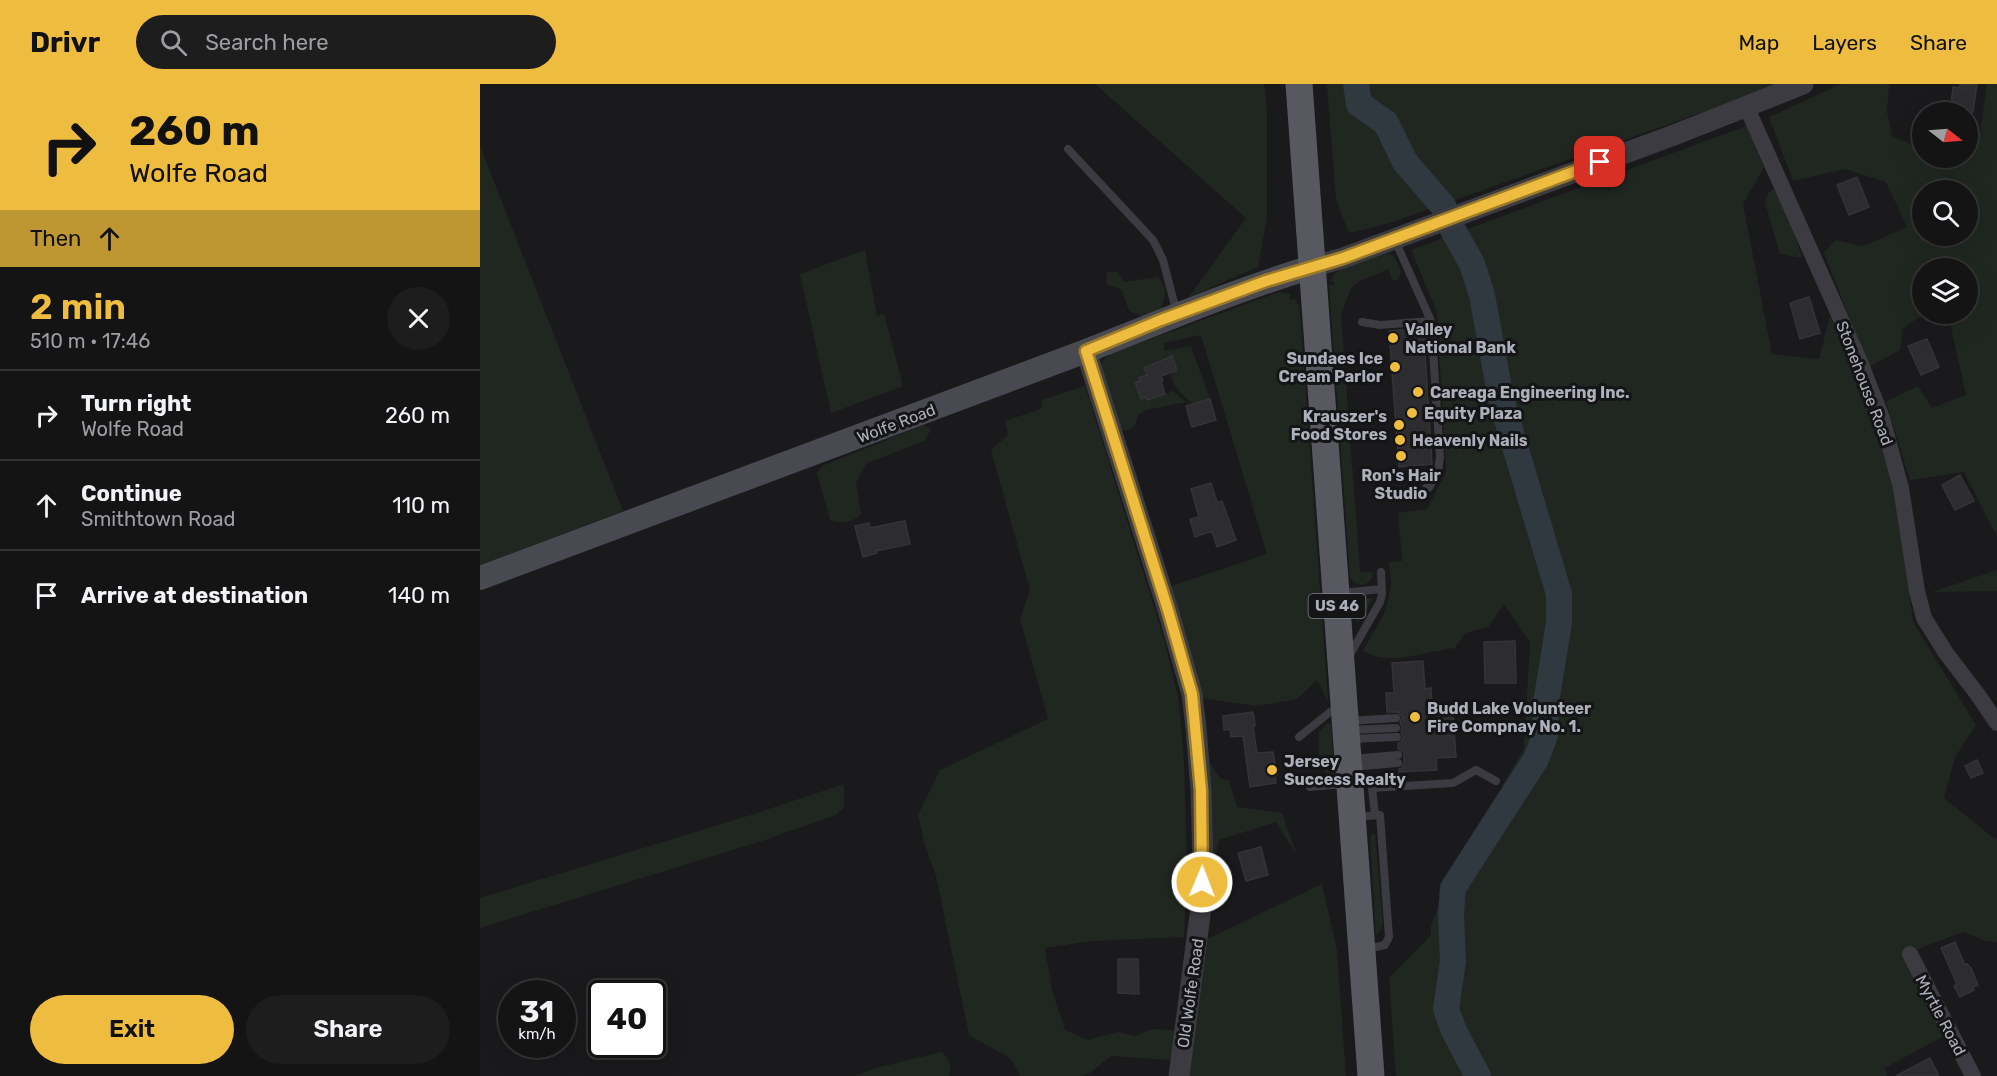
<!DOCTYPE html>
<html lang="en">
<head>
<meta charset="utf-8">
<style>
  :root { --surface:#141415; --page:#1d1d1e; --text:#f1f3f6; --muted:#9d9ea0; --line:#333334; --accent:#eebd40 }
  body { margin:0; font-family:Rubik,sans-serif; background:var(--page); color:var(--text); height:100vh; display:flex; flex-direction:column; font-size:22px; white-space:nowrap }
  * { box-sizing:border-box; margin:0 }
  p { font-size:20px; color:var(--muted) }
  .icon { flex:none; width:33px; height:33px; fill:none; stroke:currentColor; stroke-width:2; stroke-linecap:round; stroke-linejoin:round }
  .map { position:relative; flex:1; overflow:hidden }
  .details { display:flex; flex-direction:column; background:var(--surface); width:480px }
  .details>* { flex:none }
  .top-card { background:#eebd40; color:#111; overflow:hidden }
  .needle { width:39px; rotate:107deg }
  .buttons { position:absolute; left:1432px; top:18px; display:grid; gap:12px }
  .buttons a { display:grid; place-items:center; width:66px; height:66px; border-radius:50%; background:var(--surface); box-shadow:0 6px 24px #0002,0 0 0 2px var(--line); font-size:30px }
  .speed { position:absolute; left:18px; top:896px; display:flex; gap:12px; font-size:30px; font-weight:700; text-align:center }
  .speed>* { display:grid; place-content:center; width:78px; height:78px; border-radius:50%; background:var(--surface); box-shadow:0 6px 24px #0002,0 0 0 2px var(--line); line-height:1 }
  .speed small { font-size:15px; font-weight:400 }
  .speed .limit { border:3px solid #111; border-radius:9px; background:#fff; color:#111 }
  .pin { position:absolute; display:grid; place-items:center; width:51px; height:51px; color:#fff; margin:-26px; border-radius:12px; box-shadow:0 3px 9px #0006 }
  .me { position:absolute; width:66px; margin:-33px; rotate:1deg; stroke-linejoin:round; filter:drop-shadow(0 0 4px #0008) }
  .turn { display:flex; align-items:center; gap:21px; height:126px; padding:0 30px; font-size:27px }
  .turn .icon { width:78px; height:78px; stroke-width:2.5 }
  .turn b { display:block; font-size:42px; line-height:51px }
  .then { display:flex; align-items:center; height:57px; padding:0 30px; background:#0003; gap:12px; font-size:22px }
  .round { display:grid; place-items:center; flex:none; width:63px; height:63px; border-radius:32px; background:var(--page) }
  .overview { display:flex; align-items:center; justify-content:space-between; height:102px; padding:0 30px }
  h1 { font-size:36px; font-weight:600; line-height:45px; color:var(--accent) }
  .button { display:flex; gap:12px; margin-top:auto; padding:12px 30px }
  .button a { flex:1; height:69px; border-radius:36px; background:var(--accent); color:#111; font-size:24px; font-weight:600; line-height:69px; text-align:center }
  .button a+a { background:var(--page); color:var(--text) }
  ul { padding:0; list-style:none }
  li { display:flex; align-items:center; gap:18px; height:90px; padding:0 30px; border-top:2px solid var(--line) }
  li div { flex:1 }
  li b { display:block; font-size:22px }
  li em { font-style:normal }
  header { display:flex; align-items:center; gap:36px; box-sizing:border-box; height:84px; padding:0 30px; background:var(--accent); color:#111 }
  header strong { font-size:28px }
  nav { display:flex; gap:33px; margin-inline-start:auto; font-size:21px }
  .search { width:420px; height:54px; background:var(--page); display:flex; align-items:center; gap:15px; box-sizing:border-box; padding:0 21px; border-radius:33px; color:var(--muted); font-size:22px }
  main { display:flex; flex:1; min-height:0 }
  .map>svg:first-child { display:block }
</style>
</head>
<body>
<header>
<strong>Drivr</strong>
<div class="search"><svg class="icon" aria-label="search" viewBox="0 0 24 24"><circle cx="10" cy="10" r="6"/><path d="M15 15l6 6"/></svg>Search here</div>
<nav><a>Map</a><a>Layers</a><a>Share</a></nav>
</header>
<main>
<section class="details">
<div class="top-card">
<div class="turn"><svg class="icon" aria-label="right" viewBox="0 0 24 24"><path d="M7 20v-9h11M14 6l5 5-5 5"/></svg><div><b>260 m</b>Wolfe Road</div></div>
<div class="then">Then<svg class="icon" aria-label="ahead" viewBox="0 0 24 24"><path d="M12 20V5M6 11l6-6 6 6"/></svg></div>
</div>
<div class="overview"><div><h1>2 min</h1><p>510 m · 17:46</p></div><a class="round"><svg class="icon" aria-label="close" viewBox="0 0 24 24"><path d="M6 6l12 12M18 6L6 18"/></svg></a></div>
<ul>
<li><svg class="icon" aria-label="right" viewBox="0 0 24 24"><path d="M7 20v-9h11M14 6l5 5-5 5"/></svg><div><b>Turn right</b><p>Wolfe Road</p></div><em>260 m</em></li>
<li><svg class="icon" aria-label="ahead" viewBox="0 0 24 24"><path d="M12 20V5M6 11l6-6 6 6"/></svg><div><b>Continue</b><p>Smithtown Road</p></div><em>110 m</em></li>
<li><svg class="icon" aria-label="arrive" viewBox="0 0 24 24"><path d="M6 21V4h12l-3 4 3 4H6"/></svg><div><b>Arrive at destination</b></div><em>140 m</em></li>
</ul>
<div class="button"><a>Exit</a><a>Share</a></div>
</section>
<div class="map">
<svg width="1517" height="992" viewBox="0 0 1517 992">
  <rect width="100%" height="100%" fill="#1a1a1c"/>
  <path fill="#202721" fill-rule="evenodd" d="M 615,0 L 784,0 L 787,25 L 787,133 L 778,183 L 709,213 L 766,134 Z
    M 847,0 L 1295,0 L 1259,15 L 910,139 L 869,149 L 856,116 Z
    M 1361,0 L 1409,0 L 1407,28 L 1412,52 L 1435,62 L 1443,63 L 1443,74 L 1488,74 L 1488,57 L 1500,49 L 1507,0 L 1517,0 L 1517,453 L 1484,388 L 1430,396 L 1406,318 L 1438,302 L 1452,324 L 1486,311 L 1468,230 L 1488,230 L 1488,184 L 1443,184 L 1444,230 L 1422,245 L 1420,266 L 1389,283 L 1344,169 L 1355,156 L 1383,162 L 1427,143 L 1406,98 L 1365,85 L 1313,97 L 1289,33 ZM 1443,106 L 1488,106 L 1488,152 L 1443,152 Z
    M 1266,42 L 1284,83 L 1263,120 L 1292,270 L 1339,275 L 1350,232 L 1400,342 L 1420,430 L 1433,538 L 1496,641 L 1475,673 L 1464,714 L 1515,755 L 1517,755 L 1517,858 L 1505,857 L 1483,848 L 1428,869 L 1464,952 L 1405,984 L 1407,992 L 916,992 L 909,894 L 951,851 L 951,842 L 966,802 L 1044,664 L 1050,558 L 1024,520 L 1008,543 L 985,549 L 975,564 C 945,567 911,583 883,567 C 893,548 908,528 910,507 C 912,497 910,487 909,478 L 922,477 L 918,429 L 947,425 L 966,388 L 957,228 L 931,166 Z
    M 0,62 L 143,427 L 0,481 Z
    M 1293,105 L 1297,105 L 1308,129 L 1322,174 L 1300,170 L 1285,118 L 1289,108 Z
    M 385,166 L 397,232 L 404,230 L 423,302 L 351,329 L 320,190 Z
    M 903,169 C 915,169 917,177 921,187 L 918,196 L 913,197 L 908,185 L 878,198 L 871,204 L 861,231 L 880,488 L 892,488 C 894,494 889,499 882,501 L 875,499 L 870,493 L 849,201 L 854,201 L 853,197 L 850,198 C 857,180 886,175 903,169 Z
    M 627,188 L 638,188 L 644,198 L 678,193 C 689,206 686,214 678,228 L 663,233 L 649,227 L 642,206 L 626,200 Z
    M 803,208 L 811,211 L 809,214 L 812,216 L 814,214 L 819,222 L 820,228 L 848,617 L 837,596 L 817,615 L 777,622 L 721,614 L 689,503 L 787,470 L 721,251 L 683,259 L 685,267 L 711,262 L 730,315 L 713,320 C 694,303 688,298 692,272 L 681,276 L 681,278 L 665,284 L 667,291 L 660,294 L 660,297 L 655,299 L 661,315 L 666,313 L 668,316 L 693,307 L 706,318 L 666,326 L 658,331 L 655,342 L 647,346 L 640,347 L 621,281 L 625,274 L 633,269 L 796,209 Z
    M 605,302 L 684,555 L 699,617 L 704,678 L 707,785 L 704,853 L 612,857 L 565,864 L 572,907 L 585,946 L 608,956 L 638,948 L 656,952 L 671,945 L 697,946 L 690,976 L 631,972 L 610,989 L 600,992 L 541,992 L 530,974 L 489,951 L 456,792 L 444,758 L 438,731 L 460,686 L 568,635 L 540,535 L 550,506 L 511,366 L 528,351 L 525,337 L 561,325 L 562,316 Z
    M 444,341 L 451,346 L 444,357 L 387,379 L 376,398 L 381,430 C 373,439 360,440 350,436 L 337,389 L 342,382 Z
    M 1517,486 L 1517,507 L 1452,508 Z
    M 892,514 L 893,515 L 877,539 L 875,518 L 879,515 Z
    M 848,639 L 851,641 L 854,689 L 851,693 C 835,684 839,663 839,647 Z
    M 726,673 L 740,694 L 749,697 L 757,723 L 802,729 L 817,772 L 796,738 L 739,756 L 732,793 Z
    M 364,700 L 364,723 L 356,731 L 282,757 L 0,844 L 0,814 L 274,730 Z
    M 892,750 L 895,750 L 903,840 L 900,847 L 896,852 L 890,754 Z
    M 842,800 L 857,866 L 866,992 L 706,992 L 721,858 Z
    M 461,968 C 471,975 471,981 469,992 L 375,992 L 396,984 Z"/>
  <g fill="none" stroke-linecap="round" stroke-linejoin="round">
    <path stroke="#303840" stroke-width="26" d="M 876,0 L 879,20 L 906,39 L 925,78 L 964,123
      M 972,144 L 992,180 L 1002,211 L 1021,315 L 1079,510 L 1079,539 L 1066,619 L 1065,651 L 1056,675 L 973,804 L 971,830 L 973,877 L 966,925 L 974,947 L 998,992"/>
  </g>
  <path fill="#2d2d30" stroke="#343438" stroke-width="1.5" d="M 1480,0 L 1497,0 L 1493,28 L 1470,28 L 1473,3 L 1480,4 Z
    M 1377,93 L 1389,123 L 1369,131 L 1357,101 Z
    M 1329,213 L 1340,249 L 1320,255 L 1310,219 Z
    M 945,244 L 947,266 L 945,267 L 952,380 L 919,383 L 909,247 Z
    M 1447,255 L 1459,283 L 1441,291 L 1428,262 Z
    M 692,272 L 697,286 L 681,292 L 683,296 L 681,297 L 685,310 L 667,316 L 666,313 L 661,315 L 655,298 L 660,297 L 659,294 L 667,291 L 664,284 Z
    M 730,315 L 736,336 L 712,343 L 706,322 Z
    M 1480,391 L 1494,417 L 1475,426 L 1462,401 Z
    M 731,399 L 737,418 L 742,417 L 756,456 L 737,463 L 732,447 L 715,453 L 710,435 L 719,433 L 711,405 Z
    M 425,437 L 430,460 L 396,467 L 397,469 L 383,473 L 375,442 L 389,439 L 390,444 Z
    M 1035,557 L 1036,599 L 1005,599 L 1004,558 Z
    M 943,577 L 945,605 L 951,604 L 953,633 L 973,632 L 976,673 L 956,674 L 957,686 L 919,688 L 919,685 L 922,684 L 924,679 L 924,668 L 918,665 L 918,659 L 921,658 L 923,653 L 921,648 L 922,643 L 920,639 L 922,633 L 918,628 L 907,628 L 906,609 L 914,609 L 912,579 Z
    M 773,628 L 775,640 L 775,642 L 773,642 L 777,669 L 793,668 L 797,691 L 795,691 L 796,699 L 770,703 L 763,652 L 751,653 L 750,645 L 744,646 L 743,632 Z
    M 1497,676 L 1503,689 L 1491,694 L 1485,682 Z
    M 781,763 L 788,791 L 766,797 L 758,769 Z
    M 1475,858 L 1485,881 L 1487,880 L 1491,884 L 1498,901 L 1493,903 L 1494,906 L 1480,913 L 1474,902 L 1477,900 L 1461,864 Z
    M 638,875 L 658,875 L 659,910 L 638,909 Z
    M 1450,974 L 1459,992 L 1416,992 Z"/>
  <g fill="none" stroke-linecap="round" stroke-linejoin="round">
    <path stroke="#3b3b41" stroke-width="8" d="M 588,65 L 673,156 L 683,176 L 697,230
      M 914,154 L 951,237 L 960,373 L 958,387 L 949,404 L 946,404
      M 882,238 L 900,241 L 951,237
      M 861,509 L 902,505
      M 868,574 L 900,518 L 902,510 L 901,488
      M 868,637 L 916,634
      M 869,646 L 916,644
      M 819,653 L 850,628 L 861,627
      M 870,655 L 917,653
      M 871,675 L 918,671
      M 871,683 L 918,679
      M 830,703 L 866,700
      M 895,731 L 892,704 L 973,699 L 996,686 L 1016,697
      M 876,733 L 900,731 L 909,853 L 905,861 L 886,865"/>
    <path stroke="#3b3b41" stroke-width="16" d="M 1267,24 L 1380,278 L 1402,334 L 1421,404 L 1437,507 L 1444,534 L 1466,569 L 1498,611 L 1517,639
      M 1430,870 L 1493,992"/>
    <path stroke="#3b3b41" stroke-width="21" d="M 832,183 L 863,174 L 1194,51 L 1323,0
      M 606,267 L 688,526 L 712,610 L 716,644 L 721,706 L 723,781 L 720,831 L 699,992"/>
    <path stroke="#494a51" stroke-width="24" d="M 0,494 L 606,267 C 681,238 755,206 832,183"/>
    <path stroke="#575860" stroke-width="27" d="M 819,0 L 891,992"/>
  </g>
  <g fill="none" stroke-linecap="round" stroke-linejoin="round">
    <defs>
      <path id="route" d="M 722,798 L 721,706 L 712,610 L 688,526 L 606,267 L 681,236 L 786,197 L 863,174 L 1120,78"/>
    </defs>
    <use href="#route" stroke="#9b7b2a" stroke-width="15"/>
    <use href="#route" stroke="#eebd40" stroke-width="10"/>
  </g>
  <g fill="#eebd40" stroke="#151517" stroke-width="2">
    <circle cx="913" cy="254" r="6"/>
    <circle cx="915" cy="283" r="6"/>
    <circle cx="938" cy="308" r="6"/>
    <circle cx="932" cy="329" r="6"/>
    <circle cx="919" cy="341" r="6"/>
    <circle cx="920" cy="356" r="6"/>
    <circle cx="921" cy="372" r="6"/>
    <circle cx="935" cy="633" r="6"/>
    <circle cx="792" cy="686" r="6"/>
  </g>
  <g text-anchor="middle" stroke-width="6" stroke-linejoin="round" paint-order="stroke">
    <rect fill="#151517" stroke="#7f828a" stroke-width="1.5" x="828.5" y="510" width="57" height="24" rx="4.5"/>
    <g font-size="15" font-weight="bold" fill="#adb0bb">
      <text x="857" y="527">US 46</text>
    </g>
    <g font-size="16" font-weight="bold" fill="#adb0bb" stroke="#151517" text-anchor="start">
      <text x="925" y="251">Valley<tspan x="925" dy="18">National Bank</tspan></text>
      <text x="903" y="280" text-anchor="end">Sundaes Ice<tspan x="903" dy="18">Cream Parlor</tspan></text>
      <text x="950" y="314">Careaga Engineering Inc.</text>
      <text x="944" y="335">Equity Plaza</text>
      <text x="907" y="338" text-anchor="end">Krauszer's<tspan x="907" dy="18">Food Stores</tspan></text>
      <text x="932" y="362">Heavenly Nails</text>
      <text x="921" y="397" text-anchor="middle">Ron's Hair<tspan x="921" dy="18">Studio</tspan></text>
      <text x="947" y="630">Budd Lake Volunteer<tspan x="947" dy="18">Fire Compnay No. 1.</tspan></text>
      <text x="804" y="683">Jersey<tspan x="804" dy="18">Success Realty</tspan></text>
    </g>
    <g font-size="16" fill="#adb0bb" stroke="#151517">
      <text transform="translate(1385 299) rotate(69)" y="6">Stonehouse Road</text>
      <text transform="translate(416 339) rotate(-21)" y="6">Wolfe Road</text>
      <text transform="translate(710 909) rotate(-82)" y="6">Old Wolfe Road</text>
      <text transform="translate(1461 931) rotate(62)" y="6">Myrtle Road</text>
    </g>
  </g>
</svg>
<div class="buttons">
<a><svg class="needle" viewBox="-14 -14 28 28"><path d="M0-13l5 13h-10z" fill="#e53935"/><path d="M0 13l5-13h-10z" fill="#9d9ea0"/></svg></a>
<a><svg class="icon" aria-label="search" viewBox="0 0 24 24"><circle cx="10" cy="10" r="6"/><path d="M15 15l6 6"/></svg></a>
<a><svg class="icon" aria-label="layers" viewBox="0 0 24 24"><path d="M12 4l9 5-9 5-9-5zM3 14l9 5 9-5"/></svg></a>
</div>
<div class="speed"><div>31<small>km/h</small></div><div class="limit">40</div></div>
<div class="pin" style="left:1120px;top:78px;background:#d93025"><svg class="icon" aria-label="arrive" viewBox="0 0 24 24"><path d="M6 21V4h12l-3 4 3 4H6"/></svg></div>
<svg class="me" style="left:722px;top:798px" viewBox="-20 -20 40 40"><circle r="17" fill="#eebd40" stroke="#fff" stroke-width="3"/><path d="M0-11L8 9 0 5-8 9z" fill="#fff"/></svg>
</div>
</main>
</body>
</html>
